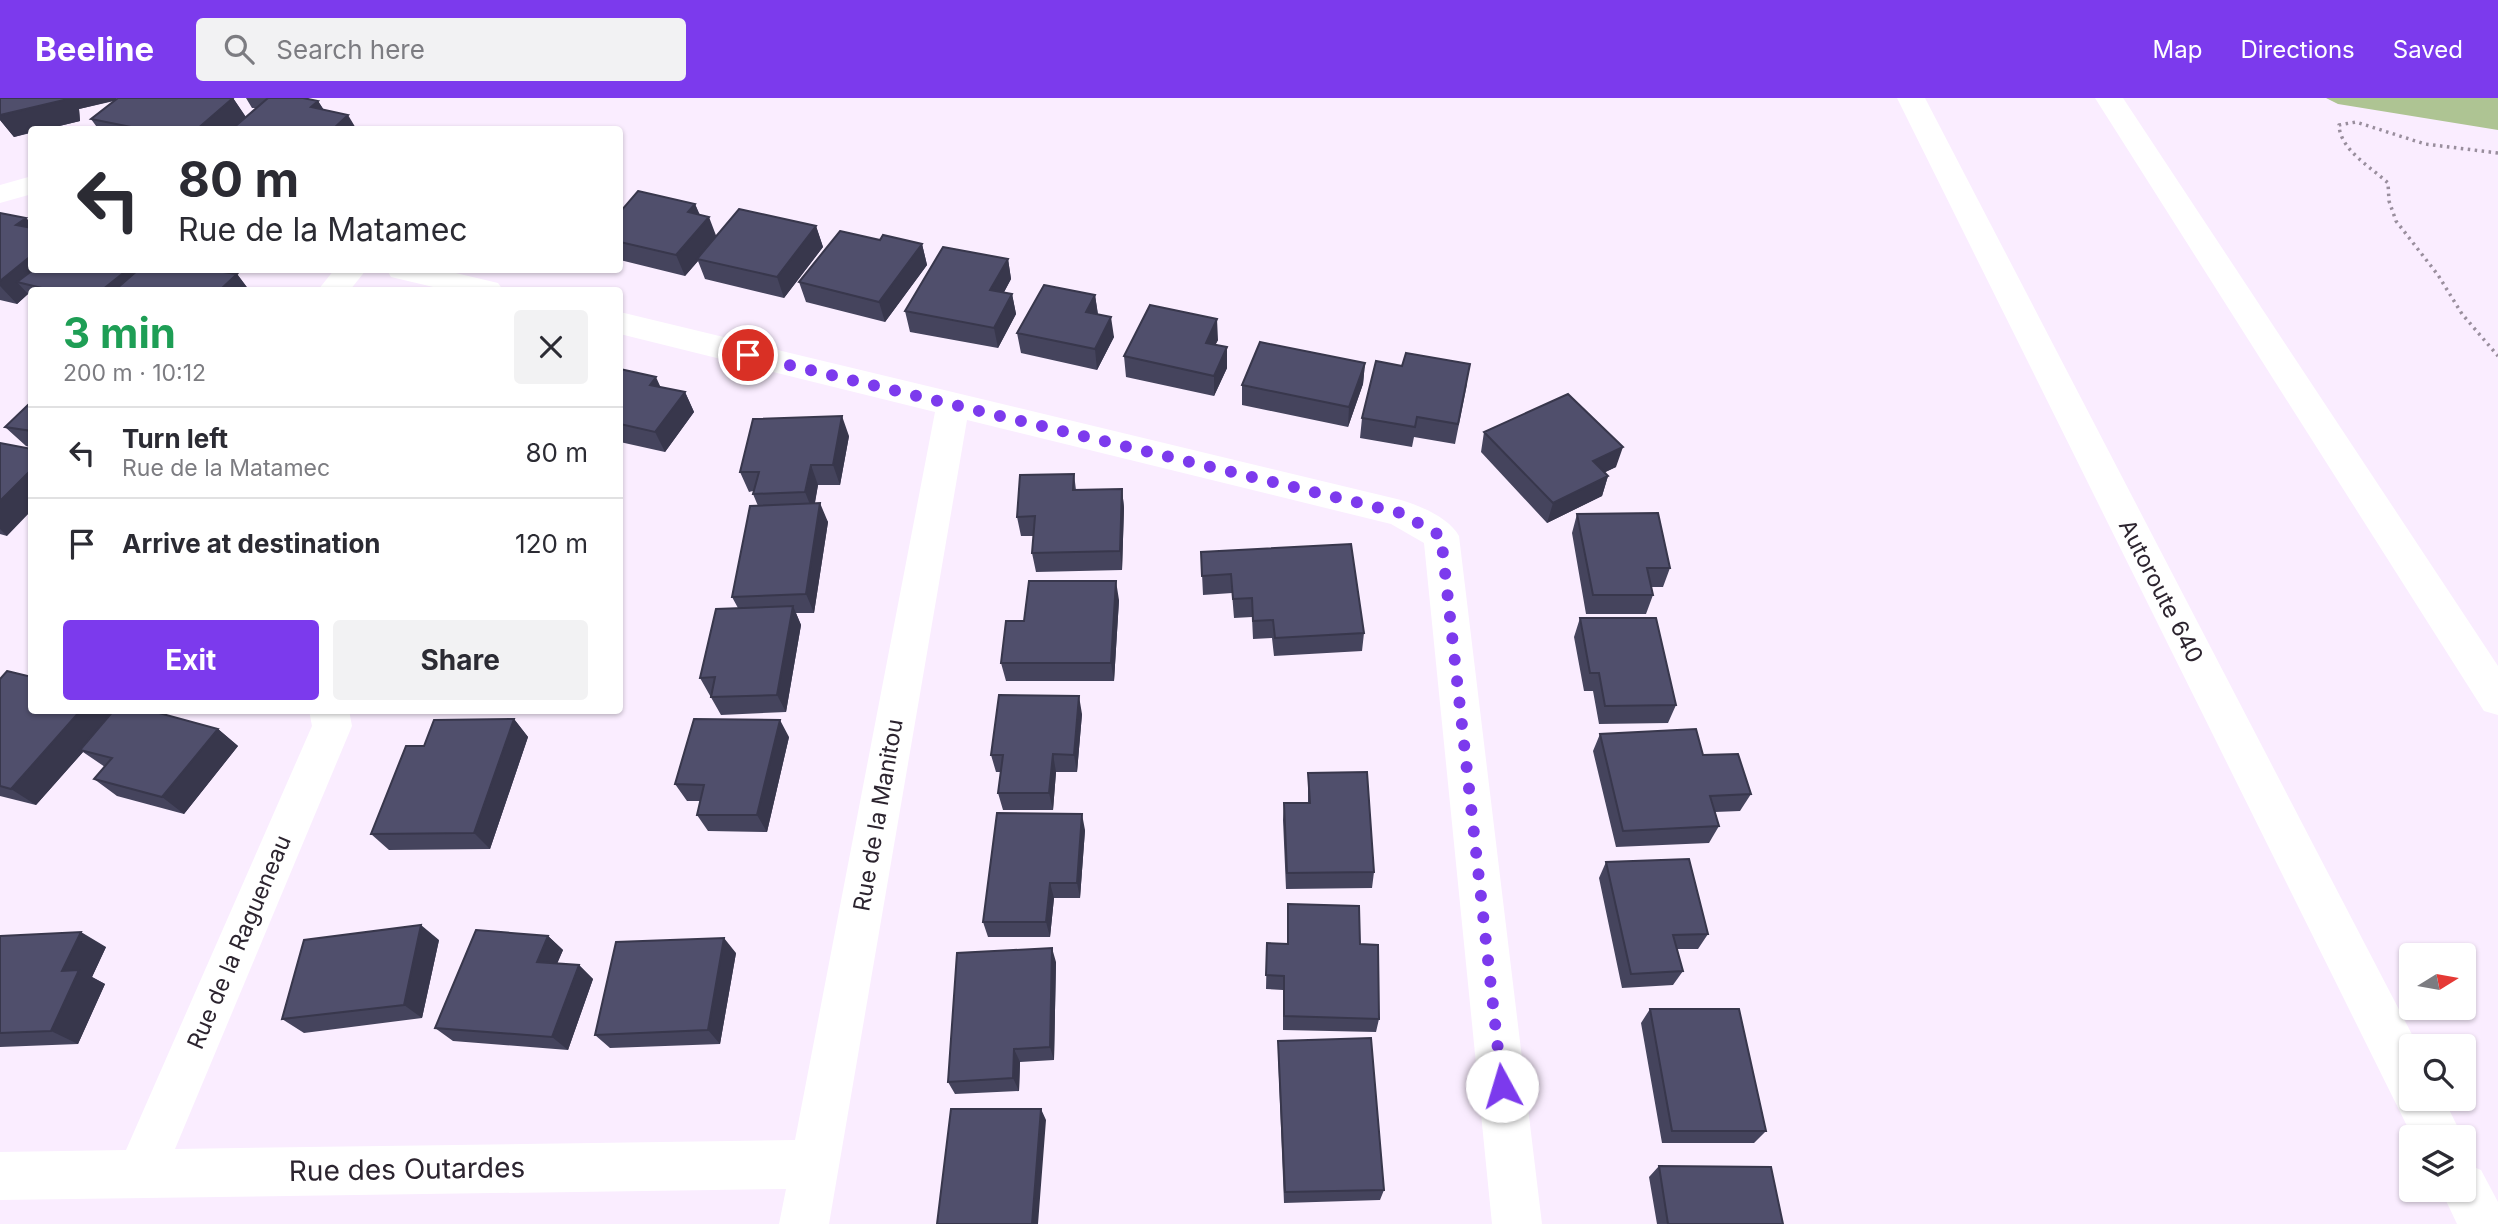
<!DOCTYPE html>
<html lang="en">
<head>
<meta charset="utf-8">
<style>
  :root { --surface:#fff; --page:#f2f2f3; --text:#2b2b33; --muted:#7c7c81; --line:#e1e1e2; --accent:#7c3aed }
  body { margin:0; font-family:Inter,sans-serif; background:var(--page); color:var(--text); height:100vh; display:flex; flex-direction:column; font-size:26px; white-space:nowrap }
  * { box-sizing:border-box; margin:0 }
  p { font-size:23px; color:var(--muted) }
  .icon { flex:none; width:38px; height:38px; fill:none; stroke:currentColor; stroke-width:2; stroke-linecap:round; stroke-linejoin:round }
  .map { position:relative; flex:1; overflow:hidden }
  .drawer { position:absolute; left:28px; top:189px; width:595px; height:427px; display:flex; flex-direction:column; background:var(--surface); border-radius:7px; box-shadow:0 2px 5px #0004 }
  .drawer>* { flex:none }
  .top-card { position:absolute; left:28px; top:28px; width:595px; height:147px; border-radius:7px; box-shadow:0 2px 5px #0004; background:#fff; color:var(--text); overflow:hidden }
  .needle { width:46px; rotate:79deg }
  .tools { position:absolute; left:2399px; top:845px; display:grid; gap:14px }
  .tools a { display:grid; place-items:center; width:77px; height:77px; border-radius:7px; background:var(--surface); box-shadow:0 2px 5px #0004; font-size:35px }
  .pin { position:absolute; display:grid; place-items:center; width:60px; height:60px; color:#fff; margin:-30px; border:4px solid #fff; border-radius:50%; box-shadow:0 2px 7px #0007 }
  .me { position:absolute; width:77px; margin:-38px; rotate:354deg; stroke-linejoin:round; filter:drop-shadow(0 0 5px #0008) }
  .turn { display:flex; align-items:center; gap:24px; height:147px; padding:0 35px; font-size:32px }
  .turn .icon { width:91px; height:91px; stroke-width:2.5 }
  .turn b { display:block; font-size:49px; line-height:60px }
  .round { display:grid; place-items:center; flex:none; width:74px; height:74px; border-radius:7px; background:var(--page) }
  .summary { display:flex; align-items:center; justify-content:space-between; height:119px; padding:0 35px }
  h1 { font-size:42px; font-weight:700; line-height:52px; color:#1e9e55 }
  .action { display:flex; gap:14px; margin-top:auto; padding:14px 35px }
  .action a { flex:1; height:80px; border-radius:7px; background:var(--accent); color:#fff; font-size:28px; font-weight:700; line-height:80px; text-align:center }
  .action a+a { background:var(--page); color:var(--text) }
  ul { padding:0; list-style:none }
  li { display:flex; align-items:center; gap:21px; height:91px; padding:0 35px; border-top:2px solid var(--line) }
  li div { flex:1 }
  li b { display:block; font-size:26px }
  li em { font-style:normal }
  header { display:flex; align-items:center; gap:42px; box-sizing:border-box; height:98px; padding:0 35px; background:var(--accent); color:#fff }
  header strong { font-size:33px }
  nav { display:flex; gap:38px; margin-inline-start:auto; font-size:24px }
  .search { width:490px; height:63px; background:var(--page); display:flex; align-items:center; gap:18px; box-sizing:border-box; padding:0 24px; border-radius:7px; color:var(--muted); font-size:26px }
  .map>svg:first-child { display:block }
</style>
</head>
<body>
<header>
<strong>Beeline</strong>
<div class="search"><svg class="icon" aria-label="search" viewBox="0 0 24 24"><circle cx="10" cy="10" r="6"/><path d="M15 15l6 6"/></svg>Search here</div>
<nav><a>Map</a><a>Directions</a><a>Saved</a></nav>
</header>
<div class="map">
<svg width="2498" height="1126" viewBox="0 0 2498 1126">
  <rect width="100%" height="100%" fill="#faedff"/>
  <path fill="#aec493" d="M 2326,0 L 2498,0 L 2498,32 L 2338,6 Z"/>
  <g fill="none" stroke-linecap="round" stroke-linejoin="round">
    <path stroke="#998e9d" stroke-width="3.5" stroke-dasharray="2.5 4.5" stroke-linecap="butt" d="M 2498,55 L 2425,46 L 2356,24 L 2339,27 C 2340,52 2371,69 2388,85 L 2389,103 L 2396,123 L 2438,177 L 2462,216 L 2498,258"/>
    <path fill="#fff" fill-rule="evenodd" d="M 32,78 L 32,96 L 0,105 L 0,87 Z
      M 334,172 L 366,172 L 350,192 L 318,192 Z
      M 387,172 L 443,172 L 498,185 L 503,192 L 446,192 L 391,179 Z
      M 620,214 L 1401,402 C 1421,408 1449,420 1459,438 L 1542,1126 L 1492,1126 L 1424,445 L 1391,426 L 967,322 L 829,1126 L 779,1126 L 786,1091 L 0,1102 L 0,1054 L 126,1052 L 312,628 L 309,612 L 349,612 L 352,628 L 175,1051 L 795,1042 L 935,314 L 620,236 Z"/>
    <path fill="#fff" fill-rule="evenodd" d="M 1897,0 L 1925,0 L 2418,948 L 2412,948 L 2412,1001 L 2444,1001 L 2463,1040 L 2413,1040 Z
      M 2095,0 L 2123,0 L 2498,568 L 2498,617 L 2484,613 Z
      M 2464,1065 L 2481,1072 L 2498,1104 L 2498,1126 L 2457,1126 L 2441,1092 L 2464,1092 Z"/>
  </g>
  <path fill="#45445d" d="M 0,0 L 116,0 L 116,1 L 233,0 L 246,19 L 256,10 L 252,10 L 246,0 L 303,0 L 318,3 L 324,12 L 357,32 L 99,32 L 91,21 L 114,3 L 79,11 L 80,23 L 14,39 L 0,22 Z
    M 695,106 L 700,117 L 716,138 L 816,128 L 823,149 L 784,200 L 705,181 L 698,163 L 685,178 L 620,162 L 620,114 Z
    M 0,115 L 26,120 L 32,126 L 32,172 L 237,176 L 249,192 L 32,192 L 32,200 L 28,196 L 17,206 L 0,202 Z
    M 880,142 L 922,146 L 927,167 L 885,224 L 806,204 L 799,184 Z
    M 1008,161 L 1011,181 L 1004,194 L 1012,196 L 1016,216 L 998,250 L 910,234 L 905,213 Z
    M 1095,197 L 1098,216 L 1114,239 L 1097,272 L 1021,255 L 1017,235 Z
    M 1218,242 L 1215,247 L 1227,270 L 1214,298 L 1126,279 L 1124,258 Z
    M 1365,265 L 1363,286 L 1348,329 L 1242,307 L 1242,287 Z
    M 620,271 L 661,289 L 685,294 L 694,314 L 665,354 L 620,344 Z
    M 1467,286 L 1455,346 L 1414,339 L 1412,349 L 1360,340 L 1362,320 Z
    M 32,303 L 32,350 L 26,348 L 5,329 Z
    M 1484,334 L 1616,369 L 1605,374 L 1608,378 L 1602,398 L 1547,425 L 1481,354 Z
    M 849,338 L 840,387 L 818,387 L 815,405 L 828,424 L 814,515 L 796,515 L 801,527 L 786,614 L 721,617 L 700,580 L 738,510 L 732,499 L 758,408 L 753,396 L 753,393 L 749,394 L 740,374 Z
    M 0,345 L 7,438 L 0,436 Z
    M 1074,376 L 1076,392 L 1122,391 L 1124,410 L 1122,472 L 1036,474 L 1032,455 L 1034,438 L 1021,438 L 1017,419 Z
    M 1577,416 L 1670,470 L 1663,489 L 1651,489 L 1653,497 L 1646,516 L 1586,516 L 1572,435 Z
    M 1201,454 L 1364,535 L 1362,553 L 1274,558 L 1272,540 L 1253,541 L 1252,519 L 1234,520 L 1232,495 L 1203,497 Z
    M 1119,502 L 1114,583 L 1006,583 L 1001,565 Z
    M 1580,520 L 1676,607 L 1668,625 L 1599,626 L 1593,593 L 1584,593 L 1574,539 Z
    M 0,581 L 32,612 L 218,631 L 238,648 L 184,716 L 117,698 L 94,681 L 105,669 L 83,654 L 36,707 L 0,698 Z
    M 1082,616 L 1077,674 L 1056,674 L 1053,712 L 1003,712 L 998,695 L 1001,674 L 996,674 L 991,657 Z
    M 514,621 L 528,639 L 490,751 L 389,752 L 371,736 L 424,648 Z
    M 1600,636 L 1703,657 L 1751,696 L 1740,713 L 1715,714 L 1719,728 L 1709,745 L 1616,749 L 1593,653 Z
    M 789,639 L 767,734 L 708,733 L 697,717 L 700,703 L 687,703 L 675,686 Z
    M 1308,675 L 1374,774 L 1372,790 L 1286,791 L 1283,722 L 1284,705 L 1308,705 Z
    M 1085,732 L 1080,800 L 1054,800 L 1050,839 L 988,839 L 983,824 Z
    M 1606,764 L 1708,836 L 1698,851 L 1677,851 L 1683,873 L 1673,887 L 1622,890 L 1599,780 Z
    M 1288,806 L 1360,846 L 1379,921 L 1376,934 L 1283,932 L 1283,892 L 1266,891 L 1267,845 L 1287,846 Z
    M 0,838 L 106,849 L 92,879 L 105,886 L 78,946 L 0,949 Z
    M 548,838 L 563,852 L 557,865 L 579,867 L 593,881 L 568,952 L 453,943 L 435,930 Z
    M 439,842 L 422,920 L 304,935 L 282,921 Z
    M 736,855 L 720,946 L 610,950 L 595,937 Z
    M 1056,864 L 1054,962 L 1020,964 L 1019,993 L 955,996 L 948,984 Z
    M 1650,911 L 1766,1033 L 1754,1045 L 1662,1045 L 1641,925 Z
    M 1278,943 L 1384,1092 L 1380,1102 L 1284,1105 L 1278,956 Z
    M 1659,1068 L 1783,1126 L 1657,1126 L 1649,1079 Z"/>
  <path fill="#38374c" d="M 64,0 L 116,0 L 116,2 L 79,11 L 80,23 L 43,32 L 32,32 L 32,34 L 14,39 L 0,22 L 0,17 Z
    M 233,0 L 247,21 L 234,32 L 196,32 Z
    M 318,3 L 331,24 L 311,9 Z
    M 348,17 L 357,32 L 332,32 Z
    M 695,106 L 703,126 L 709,119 L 717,140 L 697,161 L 698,163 L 685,178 L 676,157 L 688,114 Z
    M 26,120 L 32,126 L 32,145 L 16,127 Z
    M 816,128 L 823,149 L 784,200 L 777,179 Z
    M 922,146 L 927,167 L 885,224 L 879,204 Z
    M 32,157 L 32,172 L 56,172 L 17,184 L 28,196 L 17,206 L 0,188 L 0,183 Z
    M 1008,161 L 1011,181 L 994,213 L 990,192 Z
    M 127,172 L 165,172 L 143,192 L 102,192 Z
    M 237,176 L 249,192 L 220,192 Z
    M 1012,196 L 1016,216 L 998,250 L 994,230 Z
    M 1095,197 L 1098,218 L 1086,214 Z
    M 1111,219 L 1114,239 L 1097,272 L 1095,251 Z
    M 1217,221 L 1218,242 L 1206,265 L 1206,245 Z
    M 1227,249 L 1227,270 L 1214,298 L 1214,278 Z
    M 1365,265 L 1363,286 L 1348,329 L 1349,309 Z
    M 656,279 L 665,299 L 650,287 Z
    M 685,294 L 694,314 L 665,354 L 655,334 Z
    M 842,318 L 849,338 L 840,387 L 833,367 Z
    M 1623,349 L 1616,369 L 1587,383 L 1593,363 Z
    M 811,367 L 818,387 L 813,414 L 805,394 Z
    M 32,371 L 32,412 L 7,438 L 0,431 L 0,403 Z
    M 1608,378 L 1602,398 L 1547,425 L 1553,405 Z
    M 1122,391 L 1124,410 L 1122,472 L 1120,453 Z
    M 820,405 L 828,424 L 814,515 L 806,496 Z
    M 1116,483 L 1119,502 L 1114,583 L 1111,565 Z
    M 793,508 L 801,527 L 786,614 L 777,597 Z
    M 1079,598 L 1082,616 L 1077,674 L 1074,657 Z
    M 81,612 L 117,612 L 80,652 L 83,654 L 36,707 L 11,691 Z
    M 514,621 L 528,639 L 490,751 L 474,735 Z
    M 780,622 L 789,639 L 767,734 L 757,717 Z
    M 218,631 L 238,648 L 184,716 L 162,699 Z
    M 1053,656 L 1056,674 L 1053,712 L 1049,695 Z
    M 1082,716 L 1085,732 L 1080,800 L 1077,785 Z
    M 1050,785 L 1054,800 L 1050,839 L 1046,824 Z
    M 421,827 L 439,842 L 422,920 L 404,907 Z
    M 81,834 L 106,849 L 92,879 L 105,886 L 78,946 L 51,933 L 62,873 Z
    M 548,838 L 563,852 L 552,878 L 537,864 Z
    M 724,840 L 736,855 L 720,946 L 708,932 Z
    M 1052,850 L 1056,864 L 1054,962 L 1050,949 Z
    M 579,867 L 593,881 L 568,952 L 552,939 Z
    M 1014,951 L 1020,964 L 1019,993 L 1013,980 Z
    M 1041,1011 L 1046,1022 L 1038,1126 L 1032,1126 Z"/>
  <path fill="#504f6c" stroke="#38374c" stroke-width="2" d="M 0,0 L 64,0 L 64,2 L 0,17 Z
    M 118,0 L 233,0 L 196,32 L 146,32 L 91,21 Z
    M 268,0 L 303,0 L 318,3 L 311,9 L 348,17 L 332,32 L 231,32 Z
    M 638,93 L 695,106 L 688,114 L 709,119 L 676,157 L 620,144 L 620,114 Z
    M 739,111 L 816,128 L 777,179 L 697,161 Z
    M 0,115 L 26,120 L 16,127 L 32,130 L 32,157 L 0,183 Z
    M 840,133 L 880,142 L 883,137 L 922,146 L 879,204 L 799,184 Z
    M 943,149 L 1008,161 L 990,192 L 1012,196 L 994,230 L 905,213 Z
    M 33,172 L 127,172 L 102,192 L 50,192 L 17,184 Z
    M 138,172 L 209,172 L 237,176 L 220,192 L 115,192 Z
    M 1044,187 L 1095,197 L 1086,214 L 1111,219 L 1095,251 L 1017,235 Z
    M 1150,207 L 1217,221 L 1206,245 L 1227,249 L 1214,278 L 1124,258 Z
    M 1260,244 L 1365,265 L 1349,309 L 1242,287 Z
    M 1406,255 L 1470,266 L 1458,326 L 1417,319 L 1415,329 L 1362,320 L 1376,263 L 1402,268 Z
    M 620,271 L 656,279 L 650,287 L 685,294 L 655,334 L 620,326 Z
    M 1568,296 L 1623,349 L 1593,363 L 1608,378 L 1553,405 L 1484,334 Z
    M 32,303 L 32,333 L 5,329 Z
    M 842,318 L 833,367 L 811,367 L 805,394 L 753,396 L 759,374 L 740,374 L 753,321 Z
    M 0,345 L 32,351 L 32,371 L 0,403 Z
    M 1074,376 L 1073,392 L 1122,391 L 1120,453 L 1032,455 L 1035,418 L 1017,419 L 1020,377 Z
    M 820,405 L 806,496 L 732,499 L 750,408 Z
    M 1658,415 L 1670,470 L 1647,470 L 1653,497 L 1593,497 L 1577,416 Z
    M 1351,446 L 1364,535 L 1275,540 L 1273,522 L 1253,523 L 1252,500 L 1233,501 L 1231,476 L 1202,478 L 1201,454 Z
    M 1029,483 L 1116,483 L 1111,565 L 1001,565 L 1006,523 L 1024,523 Z
    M 793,508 L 777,597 L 711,599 L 715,579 L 700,580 L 716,511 Z
    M 1580,520 L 1656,520 L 1676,607 L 1605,608 L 1599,575 L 1590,575 Z
    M 7,573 L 32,579 L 32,612 L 81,612 L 11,691 L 0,688 L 0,581 Z
    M 999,597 L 1079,598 L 1074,657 L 1053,656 L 1049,695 L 998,695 L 1003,657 L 991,657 Z
    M 114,612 L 148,612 L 218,631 L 162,699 L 94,681 L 112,660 L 80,652 Z
    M 514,621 L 474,735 L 371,736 L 406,648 L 424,648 L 434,622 Z
    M 694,621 L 780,622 L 757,717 L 697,717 L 704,687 L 675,686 Z
    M 1696,631 L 1703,657 L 1738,656 L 1751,696 L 1710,698 L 1719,728 L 1623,733 L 1600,636 Z
    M 1367,674 L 1374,774 L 1287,775 L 1284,705 L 1310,705 L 1308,675 Z
    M 997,715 L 1082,716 L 1077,785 L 1050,785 L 1046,824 L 983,824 Z
    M 1689,761 L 1708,836 L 1673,837 L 1683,873 L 1631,876 L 1606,764 Z
    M 1288,806 L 1359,808 L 1360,846 L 1378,847 L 1379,921 L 1284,918 L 1284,878 L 1266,877 L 1267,845 L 1288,846 Z
    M 421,827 L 404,907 L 282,921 L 304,842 Z
    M 476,832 L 548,838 L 537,864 L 579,867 L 552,939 L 435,930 Z
    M 81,834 L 62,873 L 79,872 L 51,933 L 0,935 L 0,838 Z
    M 724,840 L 708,932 L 595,937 L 616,844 Z
    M 1052,850 L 1050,949 L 1014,951 L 1013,980 L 948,984 L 957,855 Z
    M 1650,911 L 1739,911 L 1766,1033 L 1672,1033 Z
    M 1371,940 L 1384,1092 L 1285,1094 L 1278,943 Z
    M 951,1011 L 1041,1011 L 1032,1126 L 937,1126 Z
    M 1659,1068 L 1771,1069 L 1783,1126 L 1668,1126 Z"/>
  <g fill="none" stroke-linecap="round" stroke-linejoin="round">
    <path stroke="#7c3aed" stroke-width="12" stroke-dasharray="0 21.6" d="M 748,257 L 1401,415 L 1441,438 L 1502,988"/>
  </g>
  <g text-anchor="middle" stroke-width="7" stroke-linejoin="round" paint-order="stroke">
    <g font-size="23" fill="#2c242f" stroke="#fff">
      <text transform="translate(2161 493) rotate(63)" y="8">Autoroute 640</text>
      <text transform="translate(878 717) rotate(-80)" y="8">Rue de la Manitou</text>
      <text transform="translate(239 844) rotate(-67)" y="8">Rue de la Ragueneau</text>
    </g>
    <g font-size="28" fill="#2c242f" stroke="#fff">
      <text transform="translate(407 1071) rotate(-1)" y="10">Rue des Outardes</text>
    </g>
  </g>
</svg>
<div class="tools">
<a><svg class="needle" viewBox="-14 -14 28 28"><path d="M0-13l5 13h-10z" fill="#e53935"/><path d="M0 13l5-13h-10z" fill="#7c7c81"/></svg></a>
<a><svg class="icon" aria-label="search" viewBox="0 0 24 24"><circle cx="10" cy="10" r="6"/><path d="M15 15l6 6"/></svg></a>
<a><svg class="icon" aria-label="layers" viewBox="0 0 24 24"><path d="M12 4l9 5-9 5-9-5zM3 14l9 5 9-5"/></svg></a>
</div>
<div class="pin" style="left:748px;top:257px;background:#d93025"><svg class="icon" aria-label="arrive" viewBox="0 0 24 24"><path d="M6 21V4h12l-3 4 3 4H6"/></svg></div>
<svg class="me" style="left:1502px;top:988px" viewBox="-20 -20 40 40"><circle r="19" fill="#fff"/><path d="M0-13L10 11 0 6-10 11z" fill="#7c3aed"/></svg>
<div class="top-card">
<div class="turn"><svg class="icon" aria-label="left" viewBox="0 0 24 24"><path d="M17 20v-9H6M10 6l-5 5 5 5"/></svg><div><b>80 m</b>Rue de la Matamec</div></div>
</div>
<section class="drawer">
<div class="summary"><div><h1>3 min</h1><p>200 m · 10:12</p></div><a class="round"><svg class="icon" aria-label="close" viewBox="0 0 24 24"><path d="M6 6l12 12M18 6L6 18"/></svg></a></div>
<ul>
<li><svg class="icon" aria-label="left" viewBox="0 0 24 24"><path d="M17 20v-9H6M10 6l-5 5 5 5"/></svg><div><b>Turn left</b><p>Rue de la Matamec</p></div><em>80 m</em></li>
<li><svg class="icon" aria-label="arrive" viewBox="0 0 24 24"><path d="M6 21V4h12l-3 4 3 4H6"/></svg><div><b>Arrive at destination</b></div><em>120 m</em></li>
</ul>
<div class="action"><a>Exit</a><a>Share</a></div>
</section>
</div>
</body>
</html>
